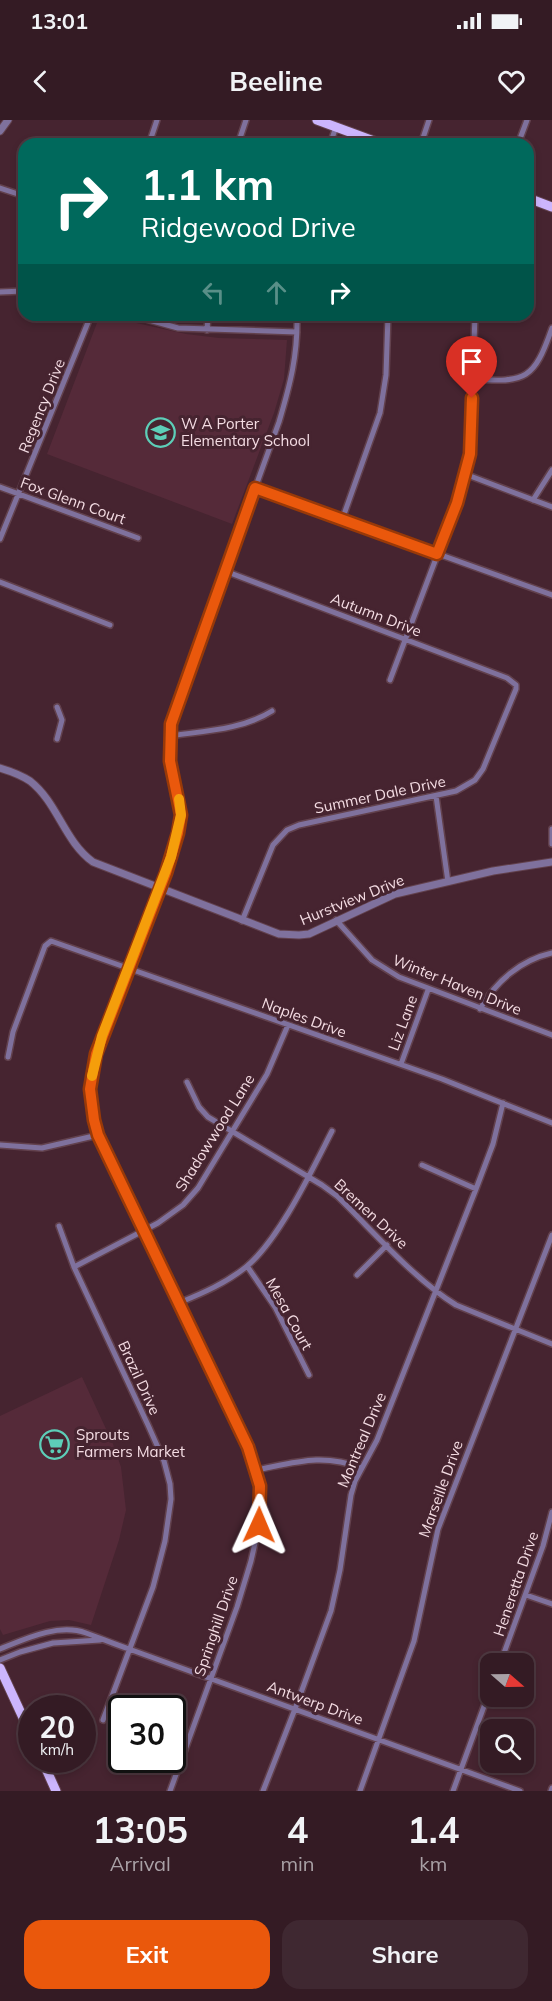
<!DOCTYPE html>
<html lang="en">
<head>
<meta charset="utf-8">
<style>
  :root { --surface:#341b24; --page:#3f2831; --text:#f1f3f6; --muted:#a9a1a6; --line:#4e3941; --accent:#ea580c }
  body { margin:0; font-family:Mulish,sans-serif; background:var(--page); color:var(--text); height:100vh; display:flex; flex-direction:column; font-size:22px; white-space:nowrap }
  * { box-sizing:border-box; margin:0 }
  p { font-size:20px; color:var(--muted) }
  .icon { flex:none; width:33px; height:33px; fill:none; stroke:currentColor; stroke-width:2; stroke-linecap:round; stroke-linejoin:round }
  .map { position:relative; height:1671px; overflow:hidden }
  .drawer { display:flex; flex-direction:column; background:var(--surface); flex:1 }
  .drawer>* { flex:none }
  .hud { position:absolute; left:18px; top:18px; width:516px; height:183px; border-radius:18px; box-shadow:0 3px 9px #0003,0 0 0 2px var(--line); background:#00695c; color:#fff; overflow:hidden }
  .needle { width:39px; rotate:110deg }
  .fabs { position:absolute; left:480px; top:1533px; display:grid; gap:12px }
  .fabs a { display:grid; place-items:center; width:54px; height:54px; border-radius:12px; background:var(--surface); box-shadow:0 3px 9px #0003,0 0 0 2px var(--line); font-size:30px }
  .speed { position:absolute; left:18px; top:1575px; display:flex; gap:12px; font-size:30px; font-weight:700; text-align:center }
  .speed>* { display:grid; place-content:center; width:78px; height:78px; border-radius:50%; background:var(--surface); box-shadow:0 3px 9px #0003,0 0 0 2px var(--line); line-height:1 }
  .speed small { font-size:15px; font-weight:400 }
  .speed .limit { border:3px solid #111; border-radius:9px; background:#fff; color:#111 }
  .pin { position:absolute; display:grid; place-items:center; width:51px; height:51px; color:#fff; margin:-62px -26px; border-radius:50% 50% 50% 0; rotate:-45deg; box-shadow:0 0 6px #0007 }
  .pin .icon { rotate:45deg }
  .me { position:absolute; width:66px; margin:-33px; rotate:1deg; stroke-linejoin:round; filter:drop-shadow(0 0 4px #0008) }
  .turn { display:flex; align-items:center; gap:21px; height:126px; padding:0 24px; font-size:27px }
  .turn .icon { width:78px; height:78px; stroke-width:2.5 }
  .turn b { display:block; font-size:42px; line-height:51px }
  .lanes { display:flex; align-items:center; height:57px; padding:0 24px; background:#0003; justify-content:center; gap:30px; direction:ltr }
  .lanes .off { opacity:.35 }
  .eta { display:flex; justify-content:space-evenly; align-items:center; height:102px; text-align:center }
  .eta b { font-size:36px; font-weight:700; line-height:42px }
  .action { display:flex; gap:12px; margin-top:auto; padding:12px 24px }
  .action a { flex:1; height:69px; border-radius:18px; background:var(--accent); color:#fff; font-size:24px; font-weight:700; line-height:69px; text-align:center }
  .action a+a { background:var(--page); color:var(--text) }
  .status { display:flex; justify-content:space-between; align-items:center; height:42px; padding:0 30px; background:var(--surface); direction:ltr }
  .status svg { height:16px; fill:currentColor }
  header { display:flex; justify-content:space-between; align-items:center; height:78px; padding:0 24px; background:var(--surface); font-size:27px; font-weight:700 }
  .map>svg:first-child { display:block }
</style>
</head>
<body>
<div class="status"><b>13:01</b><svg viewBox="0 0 49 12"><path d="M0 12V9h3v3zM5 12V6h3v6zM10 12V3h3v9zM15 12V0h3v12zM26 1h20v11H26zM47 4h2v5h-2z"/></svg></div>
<header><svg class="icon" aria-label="back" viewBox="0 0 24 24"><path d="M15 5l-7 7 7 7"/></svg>Beeline<svg class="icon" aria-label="heart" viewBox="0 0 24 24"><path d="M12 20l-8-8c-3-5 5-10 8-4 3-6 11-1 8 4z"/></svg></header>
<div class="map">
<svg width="552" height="1671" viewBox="0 0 552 1671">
  <rect width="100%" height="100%" fill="#462430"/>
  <path fill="#552a39" d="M 100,195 L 186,214 L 219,218 L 287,220 L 284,259 L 274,293 L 232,404 L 47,334 Z
    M 82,1257 L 113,1324 L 121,1347 L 126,1390 L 119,1420 L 91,1505 L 69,1500 L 50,1501 L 3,1515 L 0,1509 L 0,1296 Z"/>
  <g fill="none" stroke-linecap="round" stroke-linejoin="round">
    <defs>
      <path id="minor" d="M 149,24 L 157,0
        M 238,24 L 246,0
        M 330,24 L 336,7
        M 421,24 L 429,0
        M 518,24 L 527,0
        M 0,68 L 24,76
        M 0,172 L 24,171
        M 131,195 L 178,208 L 297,212
        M 207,210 L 208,195
        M 472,259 C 527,263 534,259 552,208
        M 465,354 L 552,387
        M 0,367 L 138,418
        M 255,368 L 552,475
        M 533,380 L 552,350
        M 342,400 L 380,293 L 386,255 L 388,195
        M 0,419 L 91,195
        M 225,451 L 507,558 L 516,565 L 516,569 L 483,649 L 475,660 L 456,671 L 299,705 L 287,710 L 273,725 L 242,801
        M 0,462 L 110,505
        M 390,560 L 457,383 L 470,334 L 475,195
        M 57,587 L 62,600 L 57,619
        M 169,616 C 203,611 242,610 272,591
        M 436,676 L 448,762
        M 552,709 L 552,724
        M 336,800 L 372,840 L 399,857 L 552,915
        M 480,889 C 496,861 521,840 552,833
        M 8,937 L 13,912 L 45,826 L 51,821 L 442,959 L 552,1003
        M 401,944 L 428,870
        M 187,962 L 199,987 L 208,997 L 322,1065 L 337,1076 C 373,1111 414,1159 456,1185 L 552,1224
        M 0,1025 L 42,1028 L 98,1015
        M 422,1045 L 476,1069
        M 59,1106 L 74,1147 L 148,1305 L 164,1341 L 170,1364 L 171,1379 L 165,1421 L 153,1467 L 103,1600
        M 247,1146 L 275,1187 L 309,1255
        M 74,1147 L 158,1103 L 183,1085 L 198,1068 L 267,954 L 288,905
        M 357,1155 L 387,1125
        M 181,1182 C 203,1173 226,1163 246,1147 C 279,1120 312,1050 332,1011
        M 256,1350 C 297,1342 322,1333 362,1348
        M 526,1475 L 552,1484
        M 0,1529 C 25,1519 58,1503 86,1513 C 100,1518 114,1524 129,1529 L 520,1671
        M 0,1540 L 20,1532 L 53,1523 L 100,1520
        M 500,1544 L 543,1426 L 552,1392
        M 170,1671 L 237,1487 L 251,1441 L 259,1405 L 260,1366 L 248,1327 L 181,1182 L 104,1028 L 94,1000 L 91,981 L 91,957 L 96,934 L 171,737 L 178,713 L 181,695 L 170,641 L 169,616 L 170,604 L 279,302 C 290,265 298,235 297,195
        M 263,1671 L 295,1589 L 331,1491 L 340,1450 L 351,1375 L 355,1361 L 377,1320 L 476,1069 L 493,1024 L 503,983
        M 360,1671 L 414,1521 L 438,1409 L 552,1115
        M 453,1671 L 490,1570
        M 551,1671 L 552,1668"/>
      <path id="tertiary" d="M 0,11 L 8,0
        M 0,648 C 10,651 21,655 30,661 C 58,683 64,721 93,742 L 279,814 L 299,815 L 309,814 L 395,774 L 493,751 L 552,742"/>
      <path id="primary" d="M 317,0 L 382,24
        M 528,78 L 552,87
        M 0,1548 L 32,1617
        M 42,1640 L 56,1671"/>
    </defs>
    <use href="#minor" stroke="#62414d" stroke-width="8"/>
    <use href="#tertiary" stroke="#62414d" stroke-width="9"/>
    <use href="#primary" stroke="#62414d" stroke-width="11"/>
    <use href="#minor" stroke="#7f719d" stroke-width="5"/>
    <use href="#tertiary" stroke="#7f719d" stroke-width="7"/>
    <use href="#primary" stroke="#ccb5fd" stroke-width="9"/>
  </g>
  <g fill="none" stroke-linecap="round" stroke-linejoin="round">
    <defs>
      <path id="route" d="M 259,1405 L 260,1366 L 248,1327 L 98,1015 L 94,1000 L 90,969 L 96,934 L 166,753 L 178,713 L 181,695 L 170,641 L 171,604 L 255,368 L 437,434 L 457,383 L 470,334 L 472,278"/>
    </defs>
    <use href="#route" stroke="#983908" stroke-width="15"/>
    <use href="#route" stroke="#ea580c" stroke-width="10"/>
    <path stroke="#f59e0b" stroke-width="10" d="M 92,956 L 102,916 L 171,737 L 181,695 L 179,679"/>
  </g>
  <defs>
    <symbol id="school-ring" viewBox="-11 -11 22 22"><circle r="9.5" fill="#462430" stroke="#5dceb8" stroke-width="1.5"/><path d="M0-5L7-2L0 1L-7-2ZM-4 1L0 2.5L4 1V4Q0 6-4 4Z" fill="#5dceb8"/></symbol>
    <symbol id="supermarket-ring" viewBox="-11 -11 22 22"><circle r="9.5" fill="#462430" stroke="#5dceb8" stroke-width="1.5"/><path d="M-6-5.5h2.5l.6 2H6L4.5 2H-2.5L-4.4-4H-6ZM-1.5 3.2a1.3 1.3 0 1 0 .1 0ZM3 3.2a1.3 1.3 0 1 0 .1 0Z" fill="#5dceb8"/></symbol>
  </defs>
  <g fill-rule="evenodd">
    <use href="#school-ring" x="144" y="296" width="33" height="33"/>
    <use href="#supermarket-ring" x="38" y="1308" width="33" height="33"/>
  </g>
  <g text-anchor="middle" stroke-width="6" stroke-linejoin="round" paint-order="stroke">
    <g font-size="15" fill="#f4dce3" stroke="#462430">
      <text transform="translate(42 286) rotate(-68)" y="5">Regency Drive</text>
      <text transform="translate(73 381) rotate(20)" y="5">Fox Glenn Court</text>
      <text transform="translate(376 495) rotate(21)" y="5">Autumn Drive</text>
      <text transform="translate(380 675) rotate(-12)" y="5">Summer Dale Drive</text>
      <text transform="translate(352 780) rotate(-22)" y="5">Hurstview Drive</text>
      <text transform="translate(457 865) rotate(22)" y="5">Winter Haven Drive</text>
      <text transform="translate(304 898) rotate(20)" y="5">Naples Drive</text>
      <text transform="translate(403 903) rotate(-70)" y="5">Liz Lane</text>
      <text transform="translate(215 1013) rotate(-58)" y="5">Shadowwood Lane</text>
      <text transform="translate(371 1094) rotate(43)" y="5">Bremen Drive</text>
      <text transform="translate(289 1194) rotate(61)" y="5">Mesa Court</text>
      <text transform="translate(139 1258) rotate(65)" y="5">Brazil Drive</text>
      <text transform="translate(362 1320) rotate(-67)" y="5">Montreal Drive</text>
      <text transform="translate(441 1369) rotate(-70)" y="5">Marseille Drive</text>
      <text transform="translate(516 1464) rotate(-71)" y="5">Heneretta Drive</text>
      <text transform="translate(216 1506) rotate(-71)" y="5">Springhill Drive</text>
      <text transform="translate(315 1583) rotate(20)" y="5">Antwerp Drive</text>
    </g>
    <g font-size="15" fill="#f4dce3" stroke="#462430" text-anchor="start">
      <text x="181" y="309">W A Porter<tspan x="181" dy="17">Elementary School</tspan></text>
      <text x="76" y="1320">Sprouts<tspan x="76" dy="17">Farmers Market</tspan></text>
    </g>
  </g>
</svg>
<div class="fabs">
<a><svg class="needle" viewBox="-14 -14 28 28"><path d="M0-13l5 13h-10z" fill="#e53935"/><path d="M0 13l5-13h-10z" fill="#a9a1a6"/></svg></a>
<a><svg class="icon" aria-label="search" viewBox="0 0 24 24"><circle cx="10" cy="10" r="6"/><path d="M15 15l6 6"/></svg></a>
</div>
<div class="speed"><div>20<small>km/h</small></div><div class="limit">30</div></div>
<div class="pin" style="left:472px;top:278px;background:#d93025"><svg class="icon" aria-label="arrive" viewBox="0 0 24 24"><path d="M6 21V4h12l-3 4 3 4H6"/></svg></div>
<svg class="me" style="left:259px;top:1405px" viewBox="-20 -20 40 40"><path d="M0-17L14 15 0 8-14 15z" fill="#ea580c" stroke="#fff" stroke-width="4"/></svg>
<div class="hud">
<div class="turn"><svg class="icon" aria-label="right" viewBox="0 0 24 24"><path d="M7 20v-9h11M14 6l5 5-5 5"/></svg><div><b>1.1 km</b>Ridgewood Drive</div></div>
<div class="lanes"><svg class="icon off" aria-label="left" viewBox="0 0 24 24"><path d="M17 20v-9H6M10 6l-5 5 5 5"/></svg><svg class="icon off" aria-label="ahead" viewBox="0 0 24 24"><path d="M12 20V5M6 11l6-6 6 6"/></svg><svg class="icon" aria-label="right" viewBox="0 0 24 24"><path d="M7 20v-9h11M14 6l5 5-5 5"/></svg></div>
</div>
</div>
<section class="drawer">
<div class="eta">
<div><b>13:05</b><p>Arrival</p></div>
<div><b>4</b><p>min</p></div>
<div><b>1.4</b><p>km</p></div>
</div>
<div class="action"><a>Exit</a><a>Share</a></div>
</section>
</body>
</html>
